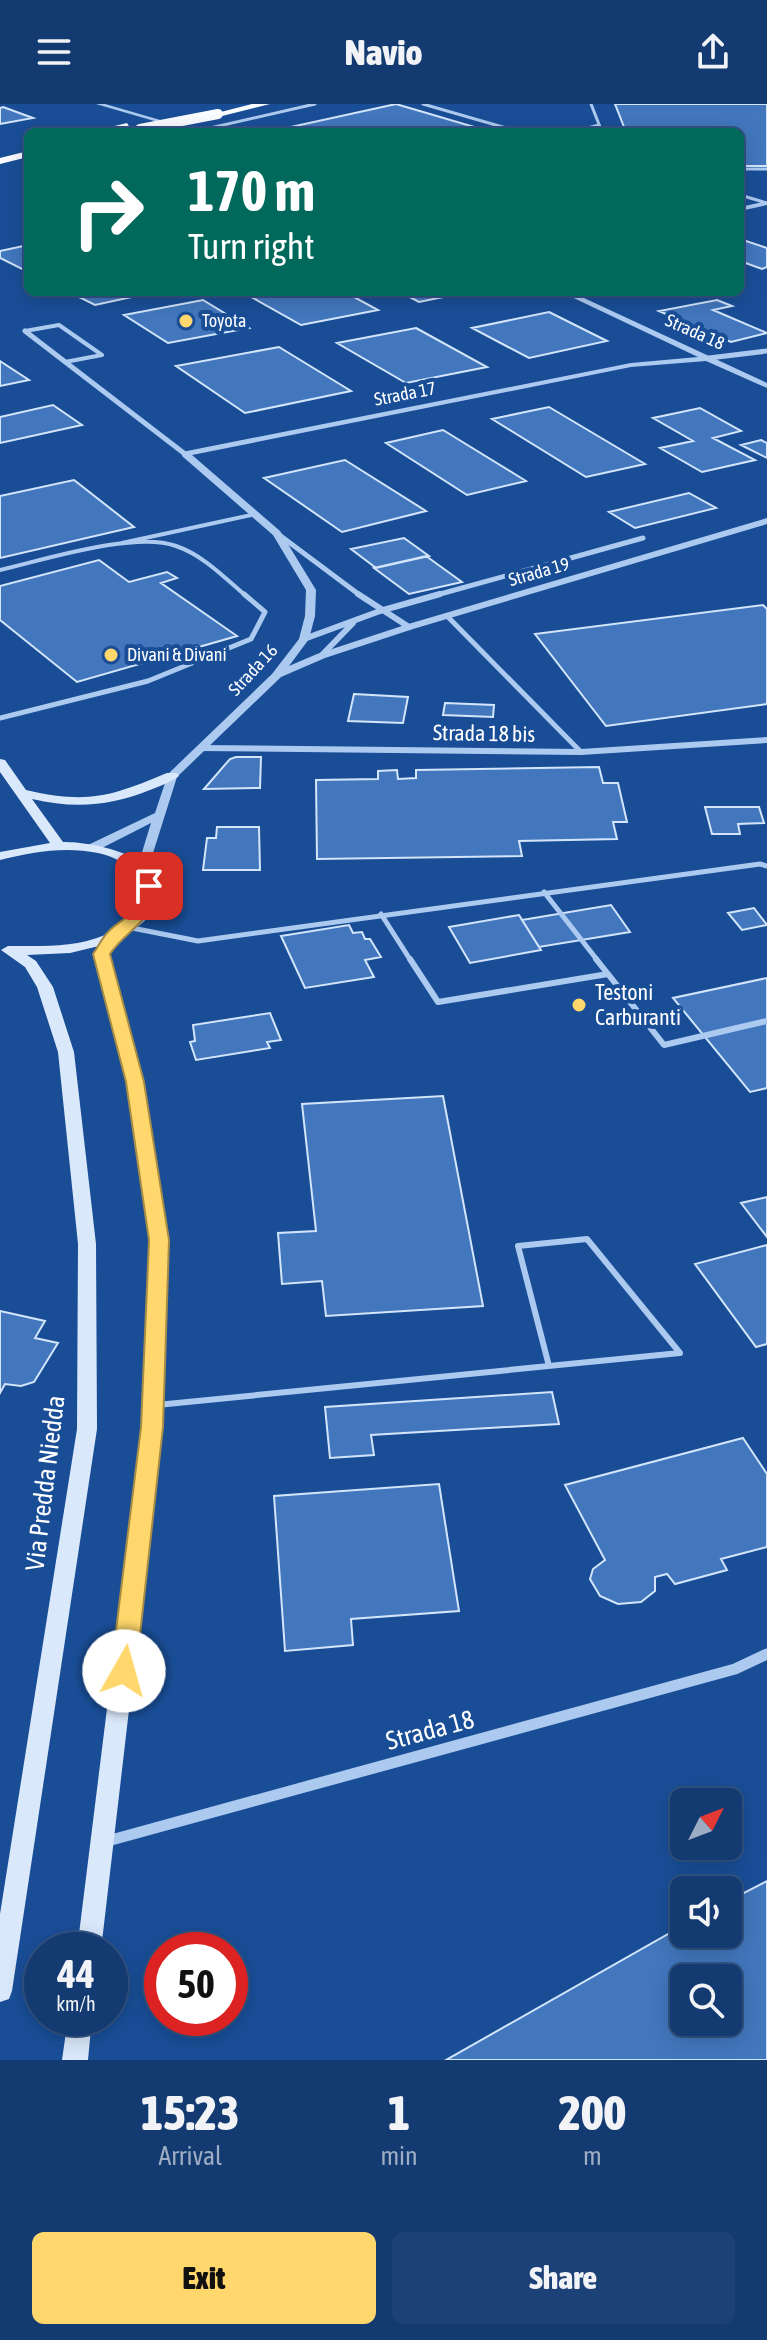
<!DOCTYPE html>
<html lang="en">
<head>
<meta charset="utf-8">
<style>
  :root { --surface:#133a71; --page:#1c4176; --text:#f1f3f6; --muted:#9dadc3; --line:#325484; --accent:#ffd76c }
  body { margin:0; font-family:"Asap Condensed",sans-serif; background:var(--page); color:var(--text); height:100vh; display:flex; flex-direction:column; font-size:30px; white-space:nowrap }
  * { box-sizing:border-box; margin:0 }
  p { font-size:26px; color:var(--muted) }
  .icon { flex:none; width:44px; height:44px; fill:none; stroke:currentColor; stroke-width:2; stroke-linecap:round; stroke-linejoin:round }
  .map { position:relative; height:1956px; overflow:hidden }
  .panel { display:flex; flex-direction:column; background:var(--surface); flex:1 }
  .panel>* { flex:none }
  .top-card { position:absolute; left:24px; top:24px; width:720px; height:168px; border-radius:12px; box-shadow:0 4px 20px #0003,0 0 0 2px var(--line); background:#00695c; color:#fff; overflow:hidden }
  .needle { width:52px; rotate:48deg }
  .tools { position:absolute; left:670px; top:1684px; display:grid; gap:16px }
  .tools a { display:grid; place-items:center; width:72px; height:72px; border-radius:12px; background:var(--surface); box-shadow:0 4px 20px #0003,0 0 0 2px var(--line); font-size:40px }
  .speed { position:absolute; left:24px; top:1828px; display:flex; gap:16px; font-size:40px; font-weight:700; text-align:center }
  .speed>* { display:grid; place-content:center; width:104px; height:104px; border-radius:50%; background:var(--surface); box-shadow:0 4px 20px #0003,0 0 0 2px var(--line); line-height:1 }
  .speed small { font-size:20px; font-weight:400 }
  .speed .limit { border:12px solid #d22; background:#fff; color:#111 }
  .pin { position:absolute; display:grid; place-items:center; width:68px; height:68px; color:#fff; margin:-34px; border-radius:16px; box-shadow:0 4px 12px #0006 }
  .me { position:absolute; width:88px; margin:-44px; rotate:7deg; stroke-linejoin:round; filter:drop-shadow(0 0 6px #0008) }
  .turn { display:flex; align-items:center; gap:28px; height:168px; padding:0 32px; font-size:36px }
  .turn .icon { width:104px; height:104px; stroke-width:2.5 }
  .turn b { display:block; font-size:56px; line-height:68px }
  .eta { display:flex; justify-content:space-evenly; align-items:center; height:136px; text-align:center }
  .eta b { font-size:48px; font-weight:800; line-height:56px }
  .primary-button { display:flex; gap:16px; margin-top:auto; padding:16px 32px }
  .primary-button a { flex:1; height:92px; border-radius:12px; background:var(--accent); color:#111; font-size:32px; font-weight:800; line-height:92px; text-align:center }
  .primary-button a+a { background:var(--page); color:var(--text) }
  header { display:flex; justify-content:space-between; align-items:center; height:104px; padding:0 32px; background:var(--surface); font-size:36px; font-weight:800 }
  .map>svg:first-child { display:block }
</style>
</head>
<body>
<header><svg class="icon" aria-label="menu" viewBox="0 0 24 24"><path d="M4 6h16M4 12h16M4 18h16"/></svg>Navio<svg class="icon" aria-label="share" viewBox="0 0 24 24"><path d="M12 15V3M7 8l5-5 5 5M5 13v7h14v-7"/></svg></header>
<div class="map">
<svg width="767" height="1956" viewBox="0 0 767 1956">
  <rect width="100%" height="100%" fill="#194e97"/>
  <path fill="#4277be" stroke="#d3e5fb" stroke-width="2" fill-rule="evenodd" d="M 396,0 L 481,25 L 467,28 L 268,28 Z
    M 615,0 L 767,0 L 767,62 L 740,62 L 740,28 L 626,28 Z
    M 3,3 L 33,14 L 0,20 L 0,4 Z
    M 740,135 L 767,144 L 767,163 L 762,165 L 740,157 Z
    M 28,141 L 28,168 L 0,154 L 0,147 Z
    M 69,188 L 155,188 L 95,201 Z
    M 284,188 L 345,188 L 378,206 L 301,221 L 253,194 Z
    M 400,188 L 468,188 L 419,198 Z
    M 203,196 L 249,224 L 168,239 L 124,211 Z
    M 717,196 L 732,202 L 713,206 L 767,229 L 731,238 L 659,207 Z
    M 549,208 L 607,237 L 529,254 L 472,224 Z
    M 416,224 L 487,263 L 406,279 L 337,239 Z
    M 279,243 L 351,287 L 245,309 L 176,262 Z
    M 0,257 L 29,276 L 0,282 Z
    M 53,301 L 82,321 L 0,339 L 0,313 Z
    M 549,303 L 645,360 L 586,373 L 492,315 Z
    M 700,304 L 741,327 L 713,334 L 755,356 L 702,368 L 660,344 L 693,337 L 653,314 Z
    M 443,326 L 526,377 L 467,391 L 386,339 Z
    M 761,336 L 767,339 L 767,354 L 741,341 Z
    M 345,356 L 426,407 L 342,428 L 264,374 Z
    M 74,376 L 134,423 L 0,454 L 0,392 Z
    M 689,389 L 716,404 L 635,424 L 609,408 Z
    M 404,434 L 429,452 L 376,464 L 351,445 Z
    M 426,452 L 462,478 L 409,490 L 374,464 Z
    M 99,456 L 129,478 L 167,468 L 177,474 L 161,479 L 237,532 L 77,578 L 0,516 L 0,482 Z
    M 763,501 L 767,505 L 767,600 L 606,622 L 535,530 Z
    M 354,590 L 408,593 L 403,619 L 348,617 Z
    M 445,599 L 494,601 L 493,613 L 443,611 Z
    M 236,653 L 261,653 L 260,684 L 204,685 L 230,655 Z
    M 599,663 L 603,679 L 618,679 L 627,718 L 613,718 L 617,735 L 519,737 L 522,752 L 317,755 L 316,676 L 378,675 L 378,667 L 397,666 L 398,675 L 416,674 L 416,666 Z
    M 705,703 L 759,703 L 764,719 L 738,720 L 740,730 L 712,730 Z
    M 217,723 L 259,723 L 260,766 L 203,766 L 207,734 L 216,734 Z
    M 611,801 L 630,828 L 539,843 L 522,816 Z
    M 754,804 L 767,821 L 742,826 L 728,809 Z
    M 519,811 L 541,846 L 470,859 L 449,823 Z
    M 349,821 L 353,829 L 362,828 L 365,835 L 370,835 L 381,853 L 365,856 L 374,873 L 305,884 L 281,832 Z
    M 767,874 L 767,984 L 750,988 L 673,894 Z
    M 270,909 L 281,936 L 267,938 L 270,944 L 196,956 L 190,938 L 195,937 L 193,921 Z
    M 443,992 L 483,1202 L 326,1212 L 322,1177 L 282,1180 L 278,1129 L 316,1127 L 302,1000 Z
    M 767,1093 L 767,1133 L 741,1099 Z
    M 767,1141 L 767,1240 L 756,1243 L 695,1160 Z
    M 0,1207 L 45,1217 L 35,1234 L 58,1239 L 34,1278 L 21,1282 L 5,1280 L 0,1289 Z
    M 552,1288 L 559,1320 L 371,1331 L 374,1351 L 330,1354 L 325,1303 Z
    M 743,1334 L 767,1370 L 767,1443 L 721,1455 L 727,1466 L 675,1480 L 667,1470 L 655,1473 L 655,1487 L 641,1498 L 618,1500 L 600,1492 L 590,1475 L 593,1465 L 605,1456 L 565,1381 Z
    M 439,1380 L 459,1507 L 351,1515 L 353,1541 L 285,1547 L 274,1392 Z
    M 767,1777 L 767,1956 L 446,1956 L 684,1821 L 684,1830 L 728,1830 L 728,1797 ZM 684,1874 L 728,1874 L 728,1918 L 684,1918 Z"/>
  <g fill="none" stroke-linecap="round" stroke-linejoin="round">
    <path stroke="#accaf0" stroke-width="3" d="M 423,0 L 520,28
      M 591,0 L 602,28
      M 216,25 L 234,28
      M 197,27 L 315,0
      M 572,28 L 599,21
      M 740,65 L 767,65
      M 740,91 L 767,99"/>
    <path stroke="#accaf0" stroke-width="4" d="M 25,227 L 59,221 L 102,251 L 65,258
      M 122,439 L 256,410
      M 0,466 C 44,456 134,427 176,442 C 203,451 225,474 246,492"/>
    <path stroke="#accaf0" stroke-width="5" d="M 447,512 L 581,648
      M 0,614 L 148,577 L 251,535 L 265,508 L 244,490
      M 544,788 L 598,857
      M 381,810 L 411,857
      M 127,823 L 198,837 L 760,760 L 767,762"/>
    <path stroke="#accaf0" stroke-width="6" d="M 410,855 L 438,898 L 608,870 L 664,941 L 767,917
      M 596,855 L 608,870
      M 157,1301 L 680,1249 L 587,1135 L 518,1142 L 549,1262"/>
    <path stroke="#accaf0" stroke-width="5" d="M 25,227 L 185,350
      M 709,254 L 767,247
      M 278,430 L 361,492
      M 433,492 L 643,434"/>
    <path stroke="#accaf0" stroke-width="6" d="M 358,490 L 409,523
      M 304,535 L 380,507 L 440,490
      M 321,552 L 353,519
      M 201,644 L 581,648 L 767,636"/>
    <path stroke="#accaf0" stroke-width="11" d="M 104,1738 L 735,1565 L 767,1550"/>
    <path fill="#accaf0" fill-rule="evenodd" d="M 96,0 L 105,0 L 202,28 L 192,28 Z
      M 767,97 L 767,101 L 740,107 L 740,103 Z
      M 561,188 L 571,188 L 767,279 L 767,284 L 706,257 L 631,263 L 192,351 L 280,427 L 316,486 L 315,512 L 309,535 L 289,562 L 317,550 L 405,521 L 767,414 L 767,420 L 413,525 L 325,554 L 281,573 L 177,673 L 146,771 L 138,771 L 136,768 L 151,719 L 96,747 L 88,747 L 86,744 L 88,741 L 155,709 L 168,670 L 272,570 L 299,535 L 305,512 L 306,486 L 273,431 L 182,352 L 182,348 L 631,259 L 698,253 Z"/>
    <path fill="#dae8fb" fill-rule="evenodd" d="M 0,655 L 5,656 L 26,686 C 87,700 110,693 167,669 L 177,669 L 179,672 C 171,678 160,682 150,686 C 110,702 75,705 32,695 L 63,738 C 101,738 182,756 149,811 C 142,823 129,826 120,835 C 115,838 112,845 108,850 L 143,978 L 168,1136 L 162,1323 L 101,1846 L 77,1846 L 142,1323 L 150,1136 L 127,978 L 94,850 L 99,842 L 70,849 L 27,851 L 36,857 L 53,883 L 74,948 L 96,1140 L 97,1325 L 12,1887 L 9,1895 L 0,1898 L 0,1810 L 77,1325 L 78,1140 L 58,948 L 37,883 L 25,863 L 1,846 L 8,842 C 40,842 74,844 105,831 C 156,809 152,761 98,749 C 65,742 31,748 0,756 L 0,748 L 50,739 L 0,668 Z
      M 68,1914 L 92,1914 L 88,1956 L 62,1956 Z"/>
    <path fill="#fafcff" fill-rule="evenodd" d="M 252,0 L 270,0 L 218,13 L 213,10 Z
      M 127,19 L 130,24 L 90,28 Z
      M 28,47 L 28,53 L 0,60 L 0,54 Z"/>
    <path stroke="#fafcff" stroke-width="10" d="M 140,25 L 218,10"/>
  </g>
  <path fill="#ffd76c" stroke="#a68c46" stroke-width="2" d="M 149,777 L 157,782 C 158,815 126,825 110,850 L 144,978 L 169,1136 L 163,1323 L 136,1567 L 132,1574 L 124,1577 L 115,1574 L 111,1567 L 141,1323 L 149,1136 L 126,978 L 93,850 C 98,843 102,834 108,828 C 126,810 141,812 141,782 Z"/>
  <g fill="#ffd76c" stroke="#194e97" stroke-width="3">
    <circle cx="186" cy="217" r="8"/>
    <circle cx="111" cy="551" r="8"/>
    <circle cx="579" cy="901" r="8"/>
  </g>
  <g text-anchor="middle" stroke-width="8" stroke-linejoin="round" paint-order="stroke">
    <g font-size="18" fill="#fff" stroke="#194e97" text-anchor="start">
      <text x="202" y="223">Toyota</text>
      <text x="127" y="557">Divani &amp; Divani</text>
    </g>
    <g font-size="18" fill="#fff" stroke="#194e97">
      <text transform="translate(695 228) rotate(24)" y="6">Strada 18</text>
      <text transform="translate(405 290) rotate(-11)" y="6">Strada 17</text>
      <text transform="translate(539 468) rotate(-16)" y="6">Strada 19</text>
      <text transform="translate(253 566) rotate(-47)" y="6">Strada 16</text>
    </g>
    <g font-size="22" fill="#fff" stroke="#194e97">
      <text transform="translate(484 629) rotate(1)" y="8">Strada 18 bis</text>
    </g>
    <g font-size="22" fill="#fff" stroke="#194e97" text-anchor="start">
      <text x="595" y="896">Testoni<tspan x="595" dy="25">Carburanti</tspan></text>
    </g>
    <g font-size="26" fill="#fff" stroke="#194e97">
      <text transform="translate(45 1379) rotate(-83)" y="9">Via Predda Niedda</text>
      <text transform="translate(430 1626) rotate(-15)" y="9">Strada 18</text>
    </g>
  </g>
</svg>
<div class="tools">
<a><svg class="needle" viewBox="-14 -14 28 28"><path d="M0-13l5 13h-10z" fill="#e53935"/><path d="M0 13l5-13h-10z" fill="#9dadc3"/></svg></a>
<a><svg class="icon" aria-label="sound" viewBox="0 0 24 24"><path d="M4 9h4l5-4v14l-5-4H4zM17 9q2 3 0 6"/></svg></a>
<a><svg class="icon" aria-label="search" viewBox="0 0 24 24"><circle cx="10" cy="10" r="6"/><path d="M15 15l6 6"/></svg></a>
</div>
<div class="speed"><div>44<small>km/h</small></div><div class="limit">50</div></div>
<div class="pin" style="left:149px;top:782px;background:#d93025"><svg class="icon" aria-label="arrive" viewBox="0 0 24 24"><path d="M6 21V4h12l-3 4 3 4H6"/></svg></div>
<svg class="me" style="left:124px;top:1567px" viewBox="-20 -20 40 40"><circle r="19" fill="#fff"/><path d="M0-13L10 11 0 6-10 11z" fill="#ffd76c"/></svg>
<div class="top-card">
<div class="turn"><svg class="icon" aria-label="right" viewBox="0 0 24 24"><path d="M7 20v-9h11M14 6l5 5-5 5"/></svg><div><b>170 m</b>Turn right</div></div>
</div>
</div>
<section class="panel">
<div class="eta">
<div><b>15:23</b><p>Arrival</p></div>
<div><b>1</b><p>min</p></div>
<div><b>200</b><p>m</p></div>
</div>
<div class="primary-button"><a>Exit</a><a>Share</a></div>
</section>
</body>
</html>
